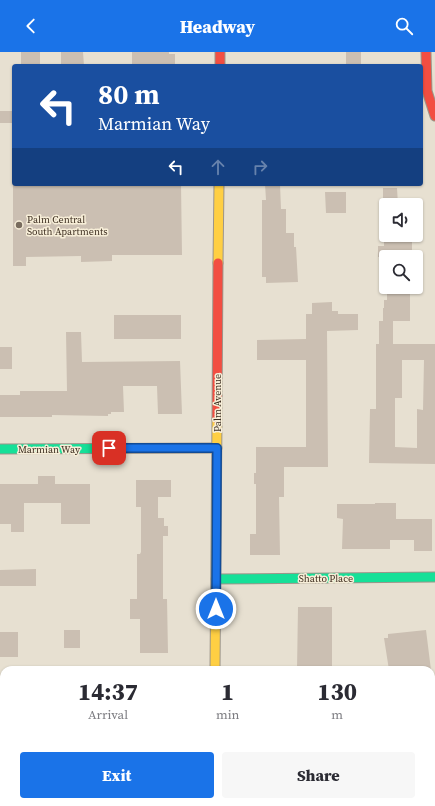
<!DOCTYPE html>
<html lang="en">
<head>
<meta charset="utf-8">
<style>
  :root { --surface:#fff; --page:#f7f7f7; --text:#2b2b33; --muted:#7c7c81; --accent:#1a73e8 }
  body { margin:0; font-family:"Source Serif 4",serif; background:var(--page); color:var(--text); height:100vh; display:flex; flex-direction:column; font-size:15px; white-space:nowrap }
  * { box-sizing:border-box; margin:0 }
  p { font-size:13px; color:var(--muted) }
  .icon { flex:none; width:22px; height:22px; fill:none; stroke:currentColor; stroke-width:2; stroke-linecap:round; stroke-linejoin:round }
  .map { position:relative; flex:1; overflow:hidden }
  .drawer { position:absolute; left:0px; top:614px; width:435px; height:140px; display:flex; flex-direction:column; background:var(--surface); border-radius:12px 12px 0 0; box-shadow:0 1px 3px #0004 }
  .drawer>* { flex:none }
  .hud { position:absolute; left:12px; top:12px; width:411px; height:122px; border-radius:4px; box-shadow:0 1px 3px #0004; background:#1a4fa0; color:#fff; overflow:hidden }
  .buttons { position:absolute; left:379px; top:146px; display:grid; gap:8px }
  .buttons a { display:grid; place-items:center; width:44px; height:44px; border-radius:4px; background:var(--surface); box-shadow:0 1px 3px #0004; font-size:20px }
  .pin { position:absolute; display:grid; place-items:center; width:34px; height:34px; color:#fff; margin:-17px; border-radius:8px; box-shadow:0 2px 6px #0006 }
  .me { position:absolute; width:44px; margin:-22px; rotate:0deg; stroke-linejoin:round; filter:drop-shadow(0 0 3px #0008) }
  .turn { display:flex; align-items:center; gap:14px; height:84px; padding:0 20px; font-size:18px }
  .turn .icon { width:52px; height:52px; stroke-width:2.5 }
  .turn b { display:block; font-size:28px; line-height:34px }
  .lanes { display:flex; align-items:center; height:38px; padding:0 20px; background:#0003; justify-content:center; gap:20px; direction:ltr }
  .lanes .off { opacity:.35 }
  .eta { display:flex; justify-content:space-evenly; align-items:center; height:68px; text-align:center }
  .eta b { font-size:24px; font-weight:800; line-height:28px }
  .primary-button { display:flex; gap:8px; margin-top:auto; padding:8px 20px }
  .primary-button a { flex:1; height:46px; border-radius:4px; background:var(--accent); color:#fff; font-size:16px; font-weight:800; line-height:46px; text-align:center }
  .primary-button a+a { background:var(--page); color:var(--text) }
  header { display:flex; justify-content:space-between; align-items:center; height:52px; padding:0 20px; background:var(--accent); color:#fff; font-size:18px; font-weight:800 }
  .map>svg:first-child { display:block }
</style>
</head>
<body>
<header><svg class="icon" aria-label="back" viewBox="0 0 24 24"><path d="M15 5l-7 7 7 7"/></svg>Headway<svg class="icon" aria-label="search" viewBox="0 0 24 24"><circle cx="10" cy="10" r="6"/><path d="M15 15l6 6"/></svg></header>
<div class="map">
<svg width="435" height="754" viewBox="0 0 435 754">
  <rect width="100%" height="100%" fill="#e7e0d1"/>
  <path fill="#cbbfb2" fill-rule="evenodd" d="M 21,0 L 40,0 L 40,14 L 21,14 Z
    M 61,0 L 83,0 L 84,14 L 61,14 Z
    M 132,0 L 169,0 L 169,2 L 175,2 L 175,14 L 132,14 Z
    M 346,0 L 361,0 L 361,14 L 346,14 Z
    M 0,59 L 14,59 L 14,71 L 0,71 Z
    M 13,132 L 181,132 L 182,203 L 112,203 L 112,209 L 81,210 L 81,204 L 26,205 L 26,214 L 13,214 Z
    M 265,132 L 280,132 L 281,157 L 286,157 L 286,181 L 294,181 L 294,195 L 296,195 L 298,230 L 266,231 L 266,225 L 262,225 L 262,148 L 266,148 Z
    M 383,136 L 397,136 L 398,153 L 383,153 Z
    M 325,140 L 346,140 L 346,161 L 326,161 Z
    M 384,183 L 412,183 L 412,205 L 378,205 L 378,194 L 384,194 Z
    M 387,235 L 410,235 L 410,269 L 393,269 L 393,292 L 435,292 L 435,412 L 369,411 L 370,357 L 376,357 L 376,292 L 379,292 L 379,269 L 383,269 L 383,256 L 384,256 L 384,248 L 387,248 ZM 402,308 L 424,308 L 423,358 L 417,357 L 417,396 L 395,395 L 395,346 L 402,346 Z
    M 332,250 L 332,259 L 338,259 L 338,262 L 358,262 L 358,278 L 327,279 L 328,415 L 284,415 L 284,445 L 279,445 L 280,503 L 250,503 L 250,482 L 256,482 L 256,432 L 254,432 L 254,421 L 256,421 L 256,395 L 306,395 L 306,308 L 257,308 L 257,288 L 306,287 L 306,262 L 312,262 L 312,251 Z
    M 114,263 L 181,263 L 181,287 L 114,287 Z
    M 66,280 L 81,280 L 82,310 L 180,309 L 182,362 L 158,362 L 157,334 L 123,334 L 124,360 L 111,360 L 111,362 L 108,362 L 108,364 L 52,363 L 52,365 L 0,365 L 0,343 L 20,343 L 20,339 L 67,339 Z
    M 0,295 L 12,295 L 12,317 L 0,317 Z
    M 38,424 L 55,424 L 55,432 L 90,432 L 90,472 L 61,472 L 61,451 L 24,451 L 24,480 L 11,480 L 11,472 L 0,472 L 0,432 L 38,432 Z
    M 136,428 L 171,428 L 171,445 L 158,445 L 158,466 L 164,466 L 164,474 L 168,474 L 168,484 L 163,484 L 163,547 L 167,547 L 168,601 L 140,601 L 140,567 L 130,567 L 130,547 L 137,547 L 137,502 L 140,502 L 141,500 L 141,455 L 136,455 Z
    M 375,451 L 396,451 L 396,467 L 432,467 L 432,499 L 414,499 L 414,488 L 390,488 L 390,497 L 342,497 L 343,467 L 337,466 L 337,452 L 375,452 Z
    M 36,517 L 36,534 L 0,534 L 0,518 Z
    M 298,555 L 332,555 L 332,618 L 297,618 Z
    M 64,578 L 80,578 L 80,596 L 64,596 Z
    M 426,578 L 431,618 L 389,618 L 384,586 L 388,586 L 388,582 Z
    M 0,580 L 18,580 L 18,605 L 0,605 Z"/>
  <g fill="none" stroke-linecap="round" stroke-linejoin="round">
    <defs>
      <path id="street" d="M 431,708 L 435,705"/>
      <path id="fast" d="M 0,397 L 217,396
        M 216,527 L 435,525"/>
      <path id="slow" d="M 218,211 L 219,132
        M 215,618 L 217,367"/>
      <path id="jam" d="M 220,0 L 220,14
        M 426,0 L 427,39 L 435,64
        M 217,367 L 218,211
        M 214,750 L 214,754"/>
    </defs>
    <use href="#street" stroke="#ada599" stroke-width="16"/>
    <use href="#fast" stroke="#9c958a" stroke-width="11"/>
    <use href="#slow" stroke="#9c958a" stroke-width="11"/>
    <use href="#jam" stroke="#9c958a" stroke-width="11"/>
    <use href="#street" stroke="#efebe3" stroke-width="14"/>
    <use href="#fast" stroke="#16e098" stroke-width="9"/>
    <use href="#slow" stroke="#ffcf43" stroke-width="9"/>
    <use href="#jam" stroke="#f24e42" stroke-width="9"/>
  </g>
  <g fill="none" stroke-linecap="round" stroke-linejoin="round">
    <defs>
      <path id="route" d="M 109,396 L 217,396 L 216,557"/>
    </defs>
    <use href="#route" stroke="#114b97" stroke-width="10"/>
    <use href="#route" stroke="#1a73e8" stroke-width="7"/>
  </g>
  <circle fill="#786c5e" stroke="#f7eed8" stroke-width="1.5" cx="19" cy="173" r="4"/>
  <g text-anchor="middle" stroke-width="3" stroke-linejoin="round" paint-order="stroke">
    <g font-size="10" fill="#3d2e20" stroke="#f7eed8" text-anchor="start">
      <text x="27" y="171">Palm Central<tspan x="27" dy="12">South Apartments</tspan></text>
    </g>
    <g font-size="10" fill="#3d2e20" stroke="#f7eed8">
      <text transform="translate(217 351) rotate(-90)" y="4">Palm Avenue</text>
      <text x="49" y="401">Marmian Way</text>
      <text x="326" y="530">Shatto Place</text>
    </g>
  </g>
</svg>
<div class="buttons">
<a><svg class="icon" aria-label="sound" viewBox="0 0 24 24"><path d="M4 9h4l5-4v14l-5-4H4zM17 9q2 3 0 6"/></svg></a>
<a><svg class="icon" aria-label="search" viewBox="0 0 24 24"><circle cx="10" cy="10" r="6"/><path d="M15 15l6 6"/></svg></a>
</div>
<div class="pin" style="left:109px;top:396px;background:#d93025"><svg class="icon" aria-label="arrive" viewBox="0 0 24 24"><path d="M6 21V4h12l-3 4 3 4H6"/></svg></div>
<svg class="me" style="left:216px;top:557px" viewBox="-20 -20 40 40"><circle r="17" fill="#1a73e8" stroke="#fff" stroke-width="3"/><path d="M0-11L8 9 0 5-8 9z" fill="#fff"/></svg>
<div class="hud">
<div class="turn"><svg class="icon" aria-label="left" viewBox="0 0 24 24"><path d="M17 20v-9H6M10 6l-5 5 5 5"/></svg><div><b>80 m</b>Marmian Way</div></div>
<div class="lanes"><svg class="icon" aria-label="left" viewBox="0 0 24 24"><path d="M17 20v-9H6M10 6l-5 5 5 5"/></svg><svg class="icon off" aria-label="ahead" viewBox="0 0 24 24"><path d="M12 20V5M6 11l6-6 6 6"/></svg><svg class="icon off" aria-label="right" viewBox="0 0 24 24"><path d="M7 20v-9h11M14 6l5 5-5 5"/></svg></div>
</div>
<section class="drawer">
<div class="eta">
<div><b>14:37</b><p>Arrival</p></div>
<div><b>1</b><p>min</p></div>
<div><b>130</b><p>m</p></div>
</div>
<div class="primary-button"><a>Exit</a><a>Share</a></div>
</section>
</div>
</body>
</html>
